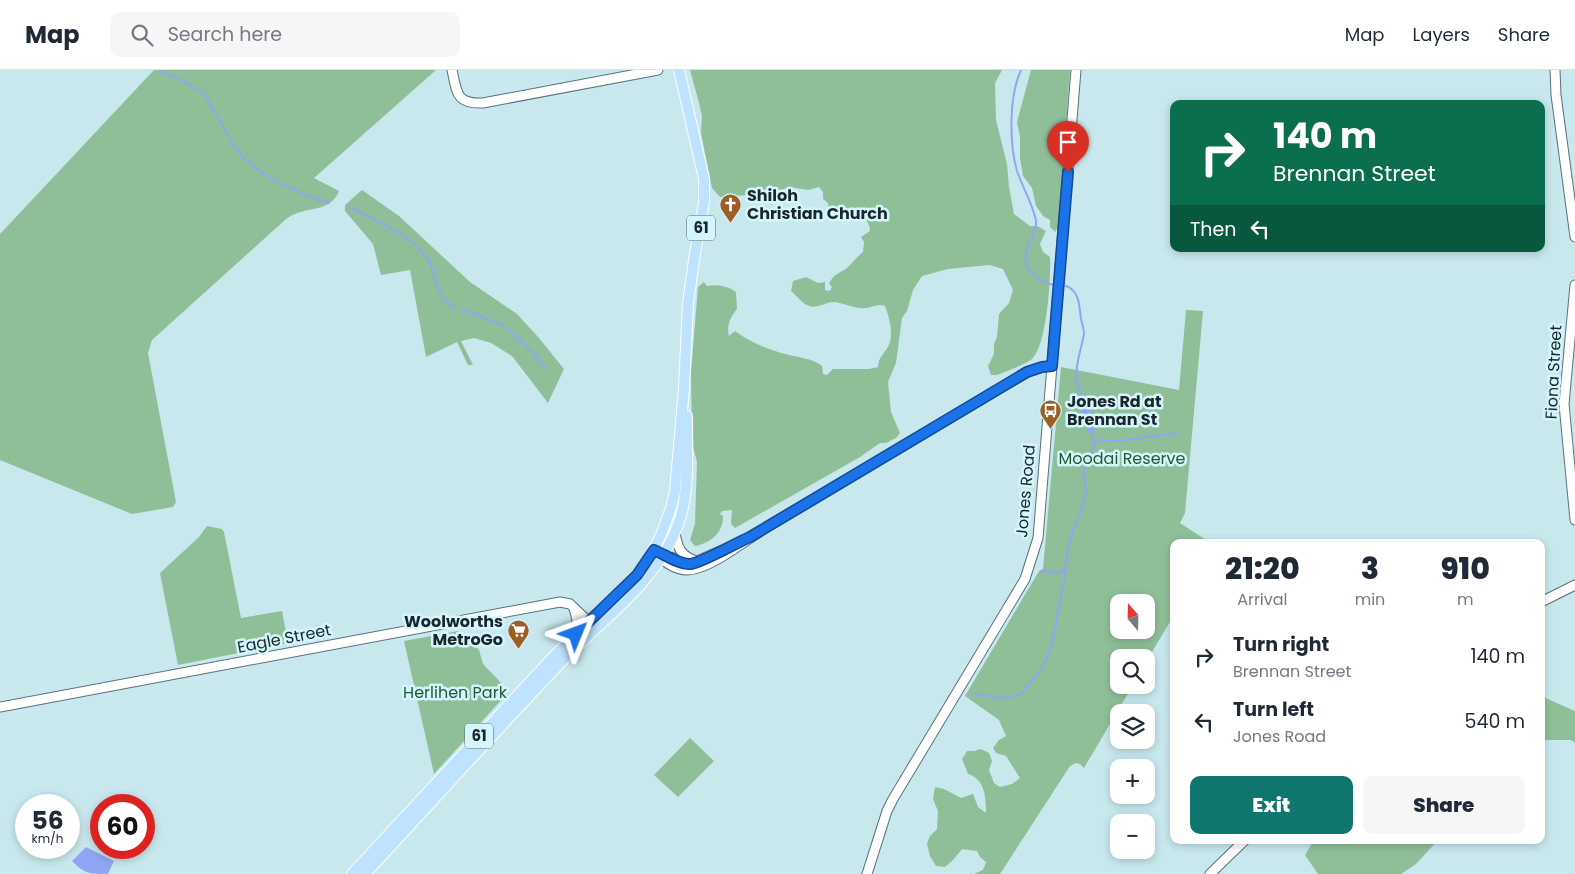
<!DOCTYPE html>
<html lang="en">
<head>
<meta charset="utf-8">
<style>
  :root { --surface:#fff; --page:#f6f6f7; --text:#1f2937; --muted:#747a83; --line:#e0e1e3; --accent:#0f766e }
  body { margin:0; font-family:Poppins,sans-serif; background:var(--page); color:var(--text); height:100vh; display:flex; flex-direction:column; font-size:19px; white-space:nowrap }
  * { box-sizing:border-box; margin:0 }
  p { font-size:16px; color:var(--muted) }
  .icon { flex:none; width:28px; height:28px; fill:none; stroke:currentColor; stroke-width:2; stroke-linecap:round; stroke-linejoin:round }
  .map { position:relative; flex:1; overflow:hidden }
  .panel { position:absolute; left:1170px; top:469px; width:375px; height:305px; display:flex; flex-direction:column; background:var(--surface); border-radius:10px; box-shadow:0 2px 8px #0003 }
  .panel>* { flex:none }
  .hud { position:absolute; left:1170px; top:30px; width:375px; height:152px; border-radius:10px; box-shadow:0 2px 8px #0003; background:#0b6e4f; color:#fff; overflow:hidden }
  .needle { width:32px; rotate:340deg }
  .fabs { position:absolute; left:1110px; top:524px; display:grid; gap:10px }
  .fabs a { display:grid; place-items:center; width:45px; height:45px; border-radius:10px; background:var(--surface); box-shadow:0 2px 8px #0003; font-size:25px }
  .speed { position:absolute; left:15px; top:724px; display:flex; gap:10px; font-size:25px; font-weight:700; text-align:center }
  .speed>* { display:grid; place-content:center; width:65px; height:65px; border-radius:50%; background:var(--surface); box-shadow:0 2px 8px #0003; line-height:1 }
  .speed small { font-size:12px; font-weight:400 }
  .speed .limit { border:8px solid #d22; background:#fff; color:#111 }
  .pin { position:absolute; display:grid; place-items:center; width:42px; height:42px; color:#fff; margin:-51px -21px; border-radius:50% 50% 50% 0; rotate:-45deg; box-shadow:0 0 5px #0007 }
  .pin .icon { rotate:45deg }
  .me { position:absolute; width:55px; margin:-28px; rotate:46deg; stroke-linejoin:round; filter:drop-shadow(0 0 4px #0008) }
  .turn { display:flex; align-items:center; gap:18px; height:105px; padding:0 20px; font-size:22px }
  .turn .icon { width:65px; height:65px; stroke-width:2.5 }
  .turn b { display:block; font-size:35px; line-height:42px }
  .then { display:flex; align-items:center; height:48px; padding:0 20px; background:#0003; gap:10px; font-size:19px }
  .eta { display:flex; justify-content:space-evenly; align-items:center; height:85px; text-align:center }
  .eta b { font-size:30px; font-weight:800; line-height:35px }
  .action { display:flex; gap:10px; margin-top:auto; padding:10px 20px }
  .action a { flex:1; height:58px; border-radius:10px; background:var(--accent); color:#fff; font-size:20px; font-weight:800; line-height:58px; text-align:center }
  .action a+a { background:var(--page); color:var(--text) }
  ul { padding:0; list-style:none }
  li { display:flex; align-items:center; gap:15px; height:65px; padding:0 20px }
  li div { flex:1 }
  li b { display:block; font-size:19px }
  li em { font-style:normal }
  header { display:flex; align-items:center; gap:30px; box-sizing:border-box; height:70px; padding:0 25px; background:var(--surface); border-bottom:1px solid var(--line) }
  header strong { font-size:24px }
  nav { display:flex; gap:28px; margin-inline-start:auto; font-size:18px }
  .search { width:350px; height:45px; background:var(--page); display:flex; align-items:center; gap:12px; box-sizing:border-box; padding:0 18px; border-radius:10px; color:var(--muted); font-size:19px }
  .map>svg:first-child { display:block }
</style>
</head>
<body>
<header>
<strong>Map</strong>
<div class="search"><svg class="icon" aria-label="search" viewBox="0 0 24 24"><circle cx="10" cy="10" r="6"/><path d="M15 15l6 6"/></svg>Search here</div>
<nav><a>Map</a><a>Layers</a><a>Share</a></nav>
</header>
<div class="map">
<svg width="1575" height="804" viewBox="0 0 1575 804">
  <rect width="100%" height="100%" fill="#c8e8ee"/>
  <path fill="#8fbf99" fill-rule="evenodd" d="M 154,0 L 436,0 L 314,108 L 339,121 C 331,141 311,137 295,144 C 291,145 288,148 285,150 L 152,270 L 148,283 L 176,432 L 173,437 L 132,444 L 0,390 L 0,164 Z
    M 690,0 L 1002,0 L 995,13 L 996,50 L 1007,94 L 1009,117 L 1014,144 L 1030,156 L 1037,156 L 1046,161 L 1040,174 L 1043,182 L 1050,187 C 1051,208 1047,275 1032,289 C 1026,294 1005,302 997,305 L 991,305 L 988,296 L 994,284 L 994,274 L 997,267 L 999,244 L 1009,233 L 1013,220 L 1003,199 L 990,195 L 948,199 L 922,206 L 913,220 L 907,241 L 902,248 L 896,293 L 888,312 L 891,342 L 900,363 L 896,368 L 886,373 L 880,373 L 860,387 L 735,458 L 731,454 L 732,440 L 722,441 L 720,444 L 723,446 C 724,462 710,474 695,476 L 690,470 L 695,454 L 697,392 L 692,373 L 691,302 L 698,217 L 704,212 L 707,216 C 718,214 728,216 736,222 L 737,239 C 731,246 726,256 729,266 L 735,261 C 751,273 769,280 789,285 C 801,288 811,288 822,296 L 823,304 L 827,305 L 833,299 L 869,299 L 878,297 C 878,286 887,282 890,272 C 893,260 889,247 885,236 C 878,233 874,237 866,238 C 856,239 846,234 835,232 C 827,231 817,239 809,236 C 803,234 796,225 791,221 L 793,211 L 806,207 L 818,213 L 825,212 L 825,220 L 830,221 L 832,217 L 829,214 C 833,204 840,203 847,198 C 853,193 856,187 863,182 L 864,172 L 861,167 L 870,161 C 870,152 862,142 853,140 C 845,138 837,144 829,140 L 828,133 L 823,129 L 823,122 L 819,117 L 808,120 L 790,117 L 779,121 L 764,121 L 747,125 L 720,127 L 712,118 L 701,63 L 702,46 L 699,33 Z
    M 1031,0 L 1070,0 L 1060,139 L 1058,157 L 1055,162 L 1050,157 L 1050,150 L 1043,146 L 1036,136 L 1032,118 L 1023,106 L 1020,88 L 1020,67 L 1017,52 Z
    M 362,120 L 399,146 L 470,212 L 517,244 L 539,268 L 564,299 L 548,333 L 512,286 L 491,273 L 474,268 L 461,271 L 473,295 L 468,295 L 457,272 L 426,287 L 410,200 L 381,205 L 373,174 L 345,141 L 345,135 Z
    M 1186,240 L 1203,241 L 1185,443 L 1180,453 L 1209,472 L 1174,472 L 1174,545 L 1146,592 L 1146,588 L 1119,588 L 1119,615 L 1133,615 L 1084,698 L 1080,694 L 1076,693 L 1070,696 L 1000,804 L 974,804 L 983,800 L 986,792 L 980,787 L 977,781 L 962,779 L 953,790 L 945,797 L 936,796 L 930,786 L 927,774 L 930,766 L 937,759 L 938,741 L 933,729 L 935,717 L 944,719 L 961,728 L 973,724 L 978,737 L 986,743 C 986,727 985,709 968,704 L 962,689 L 967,681 L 974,681 L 981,679 L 989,683 L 992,691 L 989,700 L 994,713 L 1000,717 L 1012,714 L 1020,708 L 1006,686 L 996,683 L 993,678 L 999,670 L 1006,666 L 999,650 L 965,626 L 1039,501 L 1043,499 L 1061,297 L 1179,320 ZM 1119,532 L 1146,532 L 1146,560 L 1119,560 Z
    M 207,456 L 222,459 L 224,462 L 241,548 L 282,541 L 288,573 L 178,595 L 160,503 L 199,467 Z
    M 458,561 L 479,580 L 483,594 L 504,616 L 504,627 L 434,704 L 404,571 Z
    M 1541,626 L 1575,641 L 1575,673 L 1571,670 L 1541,670 Z
    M 690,668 L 714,691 L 678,727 L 654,705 Z
    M 1314,770 L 1438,770 L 1416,794 L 1401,804 L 1318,804 L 1305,785 Z"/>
  <path fill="#90a5f3" d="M 1078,324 L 1082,324 C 1089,333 1100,353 1093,364 L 1090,364 L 1087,360 L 1077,328 Z
    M 86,777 L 114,791 L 108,804 C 91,804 84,804 72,791 Z"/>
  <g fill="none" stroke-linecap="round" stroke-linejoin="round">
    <path stroke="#90a5f3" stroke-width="2" d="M 159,0 C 174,8 189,12 203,23 C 206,26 209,31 211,36 C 222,53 229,73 244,88 C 263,107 303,125 329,133
      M 1021,0 C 1009,26 1009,73 1017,101 C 1022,116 1034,137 1036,151 C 1037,167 1021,178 1027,195 C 1031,206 1042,211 1053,215
      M 349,137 C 367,146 405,163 418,178 C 421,181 425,185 428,190 C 439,208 433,226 455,237
      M 1066,216 C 1080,221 1079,236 1081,249 C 1082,254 1084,258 1084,264 C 1080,286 1071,303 1081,325
      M 461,239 L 503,255 L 531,281 L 546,298
      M 1095,370 L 1118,371 L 1179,363
      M 1041,501 L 1057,503 L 1065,499
      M 972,623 L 1001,628 L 1012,627 L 1021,624 L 1042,599 L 1051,577 L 1056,553 L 1065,505 L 1067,484 L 1073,459 L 1082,440 L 1086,423 L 1084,400 L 1094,377 L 1093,363"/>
    <defs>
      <path id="secondary" d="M 452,0 C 457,23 456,34 483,33 L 658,0
        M 1555,0 L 1556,25 L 1575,167
        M 1575,215 L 1564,334 L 1575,450
        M 675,462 C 677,477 681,487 697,491
        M 653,480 C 661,490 674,500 688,500 C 711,499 747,469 767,457 C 854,405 941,354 1027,302 L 1042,297 L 1052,296
        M 665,485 L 690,494 L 720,481
        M 1541,532 L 1575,515
        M 574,538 L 577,550 L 575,560 L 576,564
        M 0,637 L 560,532 L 570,534 L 594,557
        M 867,804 L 887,741 L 893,729 L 1025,509 L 1038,468 L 1076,0
        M 1210,804 L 1245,770"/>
      <path id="primary" d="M 352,804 L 553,587 L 637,505 L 648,490 L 661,465 L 671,438 L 675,422 L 684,318 L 688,233 L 695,183 L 704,132 L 704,109 L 679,0
        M 365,804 C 432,732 498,658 566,587 C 607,546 657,511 678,455 C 690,423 687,381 687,346"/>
    </defs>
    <use href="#secondary" stroke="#567379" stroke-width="11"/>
    <use href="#primary" stroke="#fff" stroke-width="12"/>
    <use href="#secondary" stroke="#fff" stroke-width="9"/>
    <use href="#primary" stroke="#bfe3fe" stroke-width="10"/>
  </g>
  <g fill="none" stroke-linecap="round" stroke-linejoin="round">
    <defs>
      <path id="route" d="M 576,564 L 637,505 L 654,480 C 664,484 679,495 691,494 C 703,492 736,473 750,467 L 1027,302 L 1042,297 L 1052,296 L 1068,102"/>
    </defs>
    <use href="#route" stroke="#114b97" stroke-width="12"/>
    <use href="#route" stroke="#1a73e8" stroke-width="9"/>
  </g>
  <defs>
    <symbol id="church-pin" viewBox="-11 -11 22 30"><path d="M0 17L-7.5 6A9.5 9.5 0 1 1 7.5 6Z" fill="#9c5e23" stroke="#d5f5fc"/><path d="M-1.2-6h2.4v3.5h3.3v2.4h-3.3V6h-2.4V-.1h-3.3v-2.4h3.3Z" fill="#fff"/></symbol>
    <symbol id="bus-pin" viewBox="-11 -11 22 30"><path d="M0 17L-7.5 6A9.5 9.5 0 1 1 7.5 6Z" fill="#9c5e23" stroke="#d5f5fc"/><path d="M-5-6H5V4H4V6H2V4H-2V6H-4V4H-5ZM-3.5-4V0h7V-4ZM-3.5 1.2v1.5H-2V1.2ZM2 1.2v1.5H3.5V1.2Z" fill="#fff"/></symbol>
    <symbol id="supermarket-pin" viewBox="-11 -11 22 30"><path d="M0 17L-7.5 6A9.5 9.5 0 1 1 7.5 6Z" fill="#9c5e23" stroke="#d5f5fc"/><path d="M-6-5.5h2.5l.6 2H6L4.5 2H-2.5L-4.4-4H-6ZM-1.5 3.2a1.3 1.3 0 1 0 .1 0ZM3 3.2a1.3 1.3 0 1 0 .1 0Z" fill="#fff"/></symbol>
  </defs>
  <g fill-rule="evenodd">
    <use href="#church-pin" x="718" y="122" width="25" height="34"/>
    <use href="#bus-pin" x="1038" y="328" width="25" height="34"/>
    <use href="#supermarket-pin" x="506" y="548" width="25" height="34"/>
  </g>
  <g text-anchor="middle" stroke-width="5" stroke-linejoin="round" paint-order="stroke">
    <g fill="#d5f5fc" stroke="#526468" stroke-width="1">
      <rect x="687" y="145.5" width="28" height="25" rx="4"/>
      <rect x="465" y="653.5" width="28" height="25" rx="4"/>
    </g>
    <g font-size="15" font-weight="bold" fill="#1a2629">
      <text x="701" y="163">61</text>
      <text x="479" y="671">61</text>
    </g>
    <g font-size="16" font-weight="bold" fill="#1a2629" stroke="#d5f5fc" text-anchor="start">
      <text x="747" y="131">Shiloh<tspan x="747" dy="18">Christian Church</tspan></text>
      <text x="1067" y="337">Jones Rd at<tspan x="1067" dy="18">Brennan St</tspan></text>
      <text x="503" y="557" text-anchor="end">Woolworths<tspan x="503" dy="18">MetroGo</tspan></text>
    </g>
    <g font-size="16" fill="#1a2629" stroke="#d5f5fc">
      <text transform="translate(1553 302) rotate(-87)" y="6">Fiona Street</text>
      <text transform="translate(1025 421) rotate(-85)" y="6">Jones Road</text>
      <text transform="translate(284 568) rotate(-11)" y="6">Eagle Street</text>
    </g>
    <g font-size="16" fill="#215a33" stroke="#d5f5fc">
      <text x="1122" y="394">Moodai Reserve</text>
      <text x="455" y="628">Herlihen Park</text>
    </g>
  </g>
</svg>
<div class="fabs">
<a><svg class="needle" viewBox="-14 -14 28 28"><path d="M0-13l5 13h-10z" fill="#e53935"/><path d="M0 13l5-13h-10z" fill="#747a83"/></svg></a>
<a><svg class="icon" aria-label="search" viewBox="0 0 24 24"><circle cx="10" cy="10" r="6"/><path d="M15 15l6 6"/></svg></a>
<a><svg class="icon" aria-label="layers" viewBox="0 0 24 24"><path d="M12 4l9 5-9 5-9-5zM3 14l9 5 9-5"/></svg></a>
<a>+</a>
<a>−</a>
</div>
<div class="speed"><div>56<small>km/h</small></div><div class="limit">60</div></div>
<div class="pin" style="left:1068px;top:102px;background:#d93025"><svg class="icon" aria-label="arrive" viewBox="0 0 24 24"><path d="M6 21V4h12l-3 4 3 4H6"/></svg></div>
<svg class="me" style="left:576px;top:564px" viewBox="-20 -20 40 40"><path d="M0-17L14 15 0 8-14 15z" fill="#1a73e8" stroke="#fff" stroke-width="4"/></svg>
<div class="hud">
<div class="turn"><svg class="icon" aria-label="right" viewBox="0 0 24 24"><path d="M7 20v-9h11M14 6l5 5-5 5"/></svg><div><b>140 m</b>Brennan Street</div></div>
<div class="then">Then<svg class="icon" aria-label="left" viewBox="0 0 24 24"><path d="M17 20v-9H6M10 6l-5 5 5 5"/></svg></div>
</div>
<section class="panel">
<div class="eta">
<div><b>21:20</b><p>Arrival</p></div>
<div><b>3</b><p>min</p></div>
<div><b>910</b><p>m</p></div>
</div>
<ul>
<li><svg class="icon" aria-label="right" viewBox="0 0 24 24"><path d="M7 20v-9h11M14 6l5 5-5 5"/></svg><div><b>Turn right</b><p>Brennan Street</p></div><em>140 m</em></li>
<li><svg class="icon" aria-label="left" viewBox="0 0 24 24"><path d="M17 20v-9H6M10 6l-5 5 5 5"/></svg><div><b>Turn left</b><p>Jones Road</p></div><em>540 m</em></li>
</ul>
<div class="action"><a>Exit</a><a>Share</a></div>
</section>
</div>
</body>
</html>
